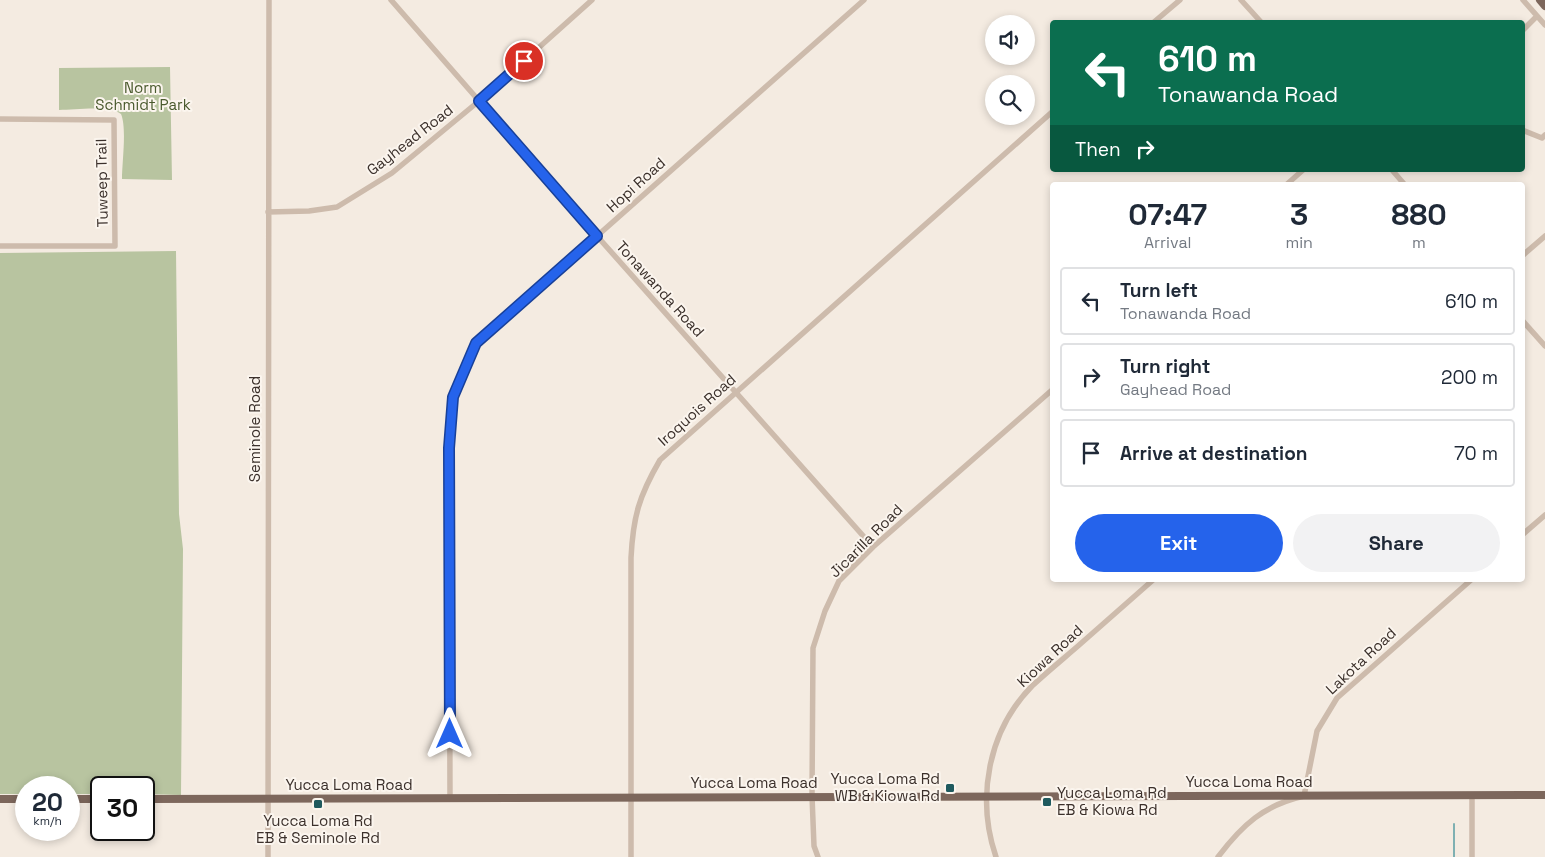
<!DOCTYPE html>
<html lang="en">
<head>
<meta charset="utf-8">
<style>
  :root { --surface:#fff; --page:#f2f2f3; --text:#1f2937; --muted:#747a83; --line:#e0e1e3; --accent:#2563eb }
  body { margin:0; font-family:"Space Grotesk",sans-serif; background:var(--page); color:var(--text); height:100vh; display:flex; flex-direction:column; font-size:19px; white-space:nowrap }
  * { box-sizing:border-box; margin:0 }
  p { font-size:16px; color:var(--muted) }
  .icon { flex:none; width:28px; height:28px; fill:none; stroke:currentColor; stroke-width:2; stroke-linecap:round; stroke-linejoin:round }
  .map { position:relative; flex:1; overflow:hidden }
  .drawer { position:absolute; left:1050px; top:182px; width:475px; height:400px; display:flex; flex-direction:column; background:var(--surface); border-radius:5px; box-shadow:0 2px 8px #0003 }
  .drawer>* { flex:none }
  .guide { position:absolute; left:1050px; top:20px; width:475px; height:152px; border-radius:5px; box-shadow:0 2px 8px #0003; background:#0b6e4f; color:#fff; overflow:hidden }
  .tools { position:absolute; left:985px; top:15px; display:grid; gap:10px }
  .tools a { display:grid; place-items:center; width:50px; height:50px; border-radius:50%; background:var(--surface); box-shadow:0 2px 8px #0003; font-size:25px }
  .speed { position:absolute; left:15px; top:776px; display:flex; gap:10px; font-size:25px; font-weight:700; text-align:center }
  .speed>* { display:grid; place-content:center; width:65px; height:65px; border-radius:50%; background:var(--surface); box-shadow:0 2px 8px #0003; line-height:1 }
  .speed small { font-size:12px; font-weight:400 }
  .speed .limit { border:2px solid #111; border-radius:8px; background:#fff; color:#111 }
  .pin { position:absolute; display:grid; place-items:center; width:42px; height:42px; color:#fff; margin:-21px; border:2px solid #fff; border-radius:50%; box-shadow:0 1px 5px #0007 }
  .me { position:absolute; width:55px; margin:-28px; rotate:0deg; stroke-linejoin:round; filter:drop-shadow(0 0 4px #0008) }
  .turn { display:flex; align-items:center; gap:18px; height:105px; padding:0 25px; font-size:22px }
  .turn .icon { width:65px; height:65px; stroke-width:2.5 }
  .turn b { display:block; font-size:35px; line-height:42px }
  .then { display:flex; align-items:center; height:48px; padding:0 25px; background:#0003; gap:10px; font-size:19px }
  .eta { display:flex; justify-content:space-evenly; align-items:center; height:85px; text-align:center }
  .eta b { font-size:30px; font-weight:700; line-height:35px }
  .cta { display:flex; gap:10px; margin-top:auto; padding:10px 25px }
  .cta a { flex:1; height:58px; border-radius:30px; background:var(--accent); color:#fff; font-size:20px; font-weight:700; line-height:58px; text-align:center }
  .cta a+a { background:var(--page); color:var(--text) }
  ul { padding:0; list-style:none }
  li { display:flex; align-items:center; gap:15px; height:68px; margin:0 10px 8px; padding:0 15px; border:2px solid var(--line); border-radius:5px }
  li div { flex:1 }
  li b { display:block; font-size:19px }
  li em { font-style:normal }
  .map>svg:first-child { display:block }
</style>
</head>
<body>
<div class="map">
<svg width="1545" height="857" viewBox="0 0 1545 857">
  <rect width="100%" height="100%" fill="#f4ebe1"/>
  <path fill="#b8c4a0" d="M 170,67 L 172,180 L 122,179 C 122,162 127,128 121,114 C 109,105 76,110 59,110 L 59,68 Z
    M 176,251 L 179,514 L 183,549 L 181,795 L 144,794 L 144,788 L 101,788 L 101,794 L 69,794 L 69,788 L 26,788 L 26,794 L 0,794 L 0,253 Z"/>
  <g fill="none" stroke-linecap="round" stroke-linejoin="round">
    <path stroke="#7fb0b2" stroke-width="2" d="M 1454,824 L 1454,857"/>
    <path stroke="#cdbbac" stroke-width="5.5" d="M 391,0 L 597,236 L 873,547
      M 1241,0 L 1261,22
      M 1523,0 L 1545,25
      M 1154,22 L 1180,0
      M 1522,31 L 1537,16
      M 0,119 L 114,120 L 115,246 L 0,246
      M 1522,130 L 1542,138 L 1545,135
      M 1392,170 L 1405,185
      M 1286,185 L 1303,170
      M 268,212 L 309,211 L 337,207 L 392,173 L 479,101 L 592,0
      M 1522,256 L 1545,236
      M 1522,320 L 1545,346
      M 1522,535 L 1545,515
      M 450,798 L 449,448 L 453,397 L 476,343 L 864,0
      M 268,857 L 269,0
      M 631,857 L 631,558 C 633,517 639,496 660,460 L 1052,112
      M 818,857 L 814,846 L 812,796 L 813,648 L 825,611 L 839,581 L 873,547 L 1052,390
      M 996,857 C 976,798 988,731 1032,686 C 1047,672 1063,659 1078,646 C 1103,624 1128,602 1153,580
      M 1218,857 C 1242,825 1264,805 1304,796 L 1317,731 L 1337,698 L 1471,580
      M 1472,857 L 1472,796"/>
    <path stroke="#7d675c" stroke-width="8" d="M 1540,0 L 1545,6
      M 0,799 L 26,799
      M 69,799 L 101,799
      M 144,799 L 1545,795"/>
  </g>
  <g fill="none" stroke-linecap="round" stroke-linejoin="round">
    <defs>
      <path id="route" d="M 450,734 L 449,448 L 453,397 L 476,343 L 597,236 L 479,101 L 524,61"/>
    </defs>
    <use href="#route" stroke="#184099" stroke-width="12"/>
    <use href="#route" stroke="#2563eb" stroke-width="9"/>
  </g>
  <g fill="#1f5a5e" stroke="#fbf5ee" stroke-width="2">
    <rect x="945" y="783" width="10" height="10" rx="2.5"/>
    <rect x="1042" y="797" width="10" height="10" rx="2.5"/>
    <rect x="313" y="799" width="10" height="10" rx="2.5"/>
  </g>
  <g text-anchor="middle" stroke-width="4" stroke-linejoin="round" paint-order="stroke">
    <g font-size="15" fill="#4a5a2e" stroke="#fbf5ee">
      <text x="143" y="93">Norm<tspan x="143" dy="17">Schmidt Park</tspan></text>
    </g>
    <g font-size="15" fill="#3b302b" stroke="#fbf5ee">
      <text transform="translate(410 140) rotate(-38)" y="5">Gayhead Road</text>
      <text transform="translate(102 183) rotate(-91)" y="5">Tuweep Trail</text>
      <text transform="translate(636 185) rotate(-42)" y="5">Hopi Road</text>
      <text transform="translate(660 289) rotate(48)" y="5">Tonawanda Road</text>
      <text transform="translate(697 410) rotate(-42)" y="5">Iroquois Road</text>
      <text transform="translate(255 429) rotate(-90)" y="5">Seminole Road</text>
      <text transform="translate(866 541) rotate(-45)" y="5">Jicarilla Road</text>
      <text transform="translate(1050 656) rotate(-43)" y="5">Kiowa Road</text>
      <text transform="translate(1361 661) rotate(-43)" y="5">Lakota Road</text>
      <text x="1249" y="787">Yucca Loma Road</text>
      <text x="754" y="788">Yucca Loma Road</text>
      <text x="349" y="790">Yucca Loma Road</text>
    </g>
    <g font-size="15" fill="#3b302b" stroke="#fbf5ee" text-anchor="end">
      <text x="940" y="784">Yucca Loma Rd<tspan x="940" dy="17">WB &amp; Kiowa Rd</tspan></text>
      <text x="1057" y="798" text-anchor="start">Yucca Loma Rd<tspan x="1057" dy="17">EB &amp; Kiowa Rd</tspan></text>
      <text x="318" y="826" text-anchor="middle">Yucca Loma Rd<tspan x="318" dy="17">EB &amp; Seminole Rd</tspan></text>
    </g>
  </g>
</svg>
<div class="tools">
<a><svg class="icon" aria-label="sound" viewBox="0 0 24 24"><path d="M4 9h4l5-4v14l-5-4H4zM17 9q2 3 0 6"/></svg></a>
<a><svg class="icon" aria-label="search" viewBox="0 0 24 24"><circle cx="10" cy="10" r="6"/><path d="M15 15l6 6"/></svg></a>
</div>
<div class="speed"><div>20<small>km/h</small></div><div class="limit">30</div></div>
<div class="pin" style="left:524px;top:61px;background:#d93025"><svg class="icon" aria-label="arrive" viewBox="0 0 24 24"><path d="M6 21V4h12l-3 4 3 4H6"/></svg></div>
<svg class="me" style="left:450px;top:734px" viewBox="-20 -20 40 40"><path d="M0-17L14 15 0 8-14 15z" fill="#2563eb" stroke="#fff" stroke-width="4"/></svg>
<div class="guide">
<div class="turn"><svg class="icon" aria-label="left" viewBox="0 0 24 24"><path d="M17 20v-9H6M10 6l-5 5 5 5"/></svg><div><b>610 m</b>Tonawanda Road</div></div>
<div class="then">Then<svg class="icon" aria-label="right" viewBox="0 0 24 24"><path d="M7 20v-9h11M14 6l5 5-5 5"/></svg></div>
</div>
<section class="drawer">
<div class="eta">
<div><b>07:47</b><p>Arrival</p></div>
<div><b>3</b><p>min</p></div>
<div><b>880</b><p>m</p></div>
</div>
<ul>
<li><svg class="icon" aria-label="left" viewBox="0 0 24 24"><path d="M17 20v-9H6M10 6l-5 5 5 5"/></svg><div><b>Turn left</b><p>Tonawanda Road</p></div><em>610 m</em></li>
<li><svg class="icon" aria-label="right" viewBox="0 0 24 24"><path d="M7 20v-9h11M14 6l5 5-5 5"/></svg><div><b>Turn right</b><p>Gayhead Road</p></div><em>200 m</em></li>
<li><svg class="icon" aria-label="arrive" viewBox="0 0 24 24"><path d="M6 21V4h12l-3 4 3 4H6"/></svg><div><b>Arrive at destination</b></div><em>70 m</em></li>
</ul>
<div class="cta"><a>Exit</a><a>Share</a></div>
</section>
</div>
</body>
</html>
